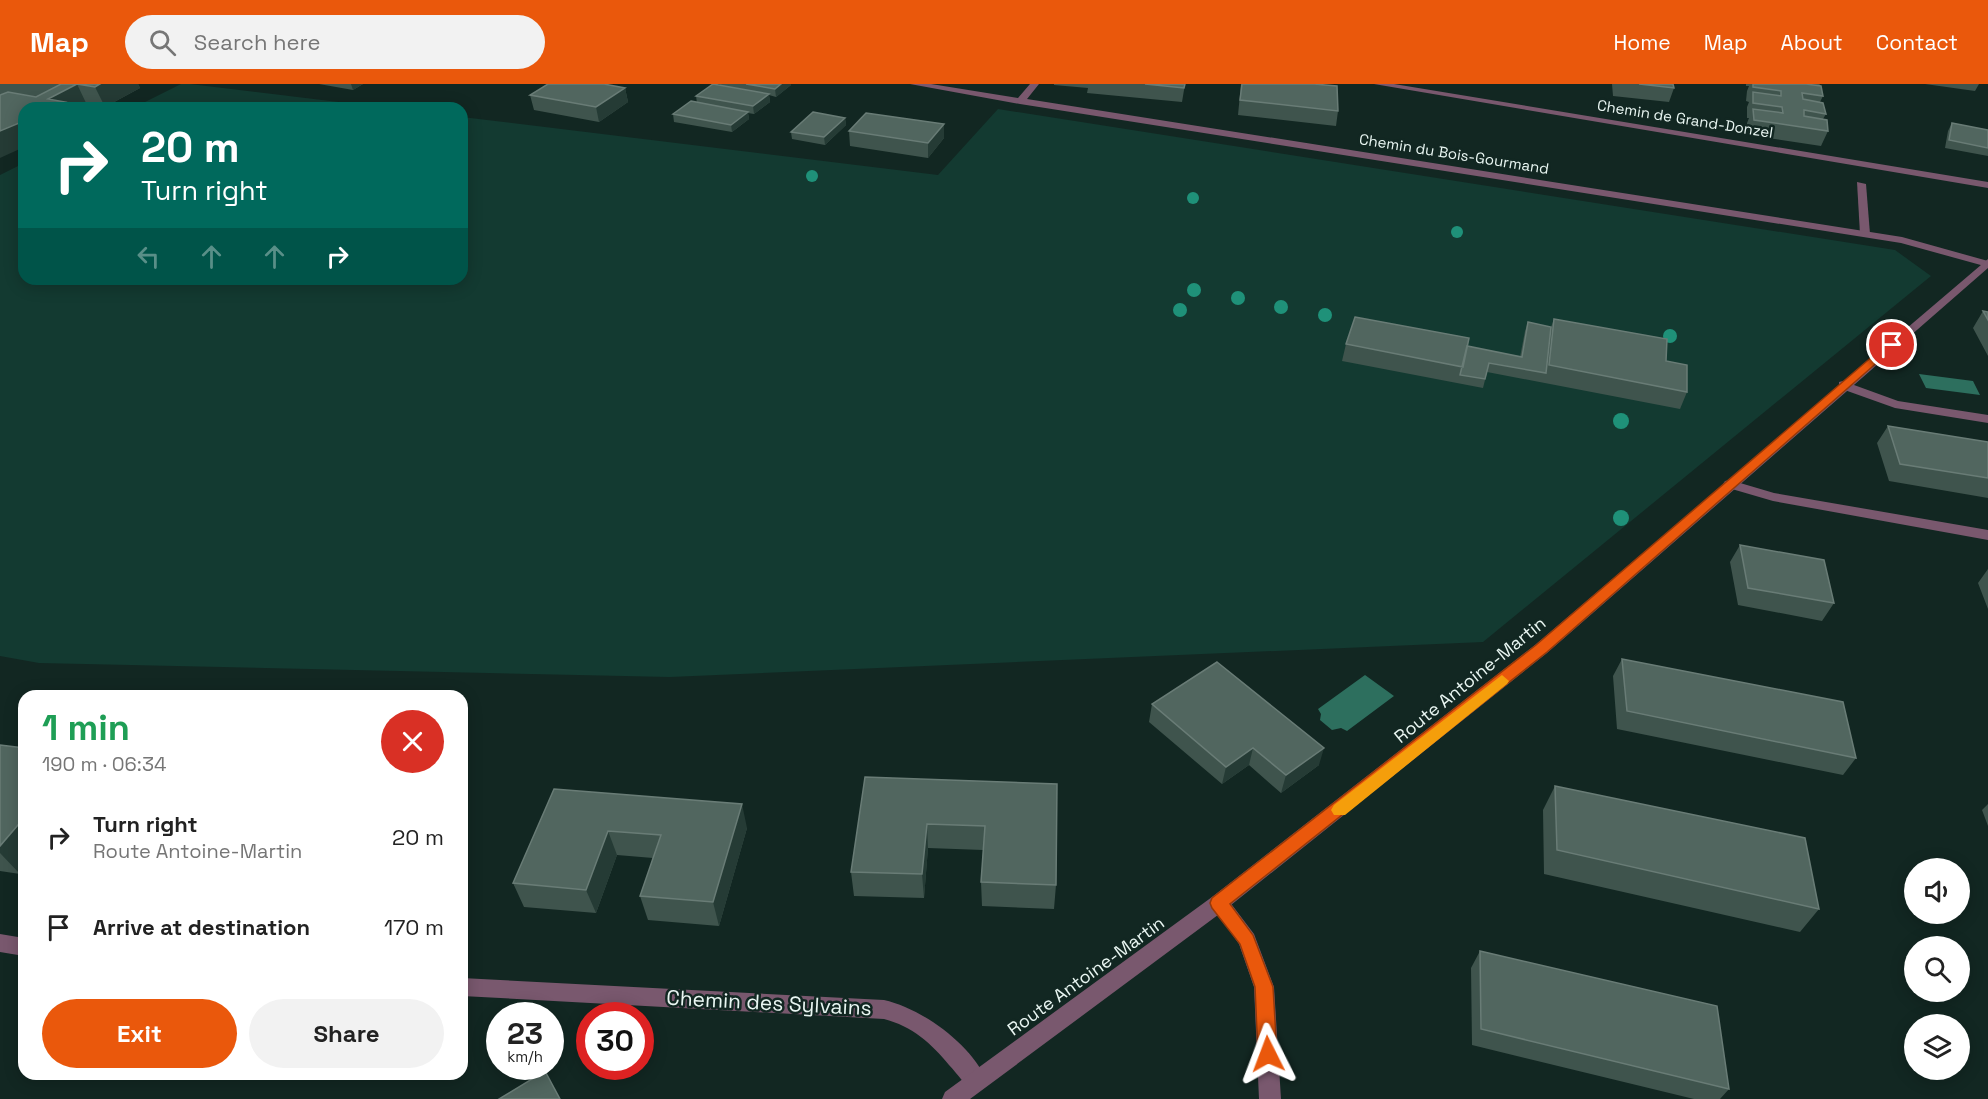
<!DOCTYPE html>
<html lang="en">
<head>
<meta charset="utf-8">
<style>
  :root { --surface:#fff; --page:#f2f2f2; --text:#222; --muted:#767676; --accent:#ea580c }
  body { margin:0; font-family:"Space Grotesk",sans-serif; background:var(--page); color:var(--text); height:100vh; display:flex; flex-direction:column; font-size:22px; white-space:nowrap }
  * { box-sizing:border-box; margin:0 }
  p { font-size:20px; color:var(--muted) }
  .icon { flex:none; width:33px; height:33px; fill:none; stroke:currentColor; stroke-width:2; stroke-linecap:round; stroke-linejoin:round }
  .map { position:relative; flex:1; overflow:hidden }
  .sheet { position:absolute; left:18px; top:606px; width:450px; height:390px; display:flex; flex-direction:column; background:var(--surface); border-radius:18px; box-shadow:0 3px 15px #0003 }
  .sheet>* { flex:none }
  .top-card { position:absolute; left:18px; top:18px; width:450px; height:183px; border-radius:18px; box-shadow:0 3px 15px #0003; background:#00695c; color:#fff; overflow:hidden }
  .buttons { position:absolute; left:1904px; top:774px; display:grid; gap:12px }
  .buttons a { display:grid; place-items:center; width:66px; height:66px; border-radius:50%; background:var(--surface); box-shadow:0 3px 15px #0003; font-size:30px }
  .speed { position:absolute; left:486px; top:918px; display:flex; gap:12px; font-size:30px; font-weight:700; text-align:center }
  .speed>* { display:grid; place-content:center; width:78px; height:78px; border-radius:50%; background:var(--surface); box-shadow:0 3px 15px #0003; line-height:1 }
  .speed small { font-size:15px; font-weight:400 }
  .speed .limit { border:9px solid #d22; background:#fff; color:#111 }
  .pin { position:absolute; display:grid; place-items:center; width:51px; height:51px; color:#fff; margin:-26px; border:3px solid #fff; border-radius:50%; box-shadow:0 2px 6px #0007 }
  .me { position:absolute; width:66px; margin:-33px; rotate:357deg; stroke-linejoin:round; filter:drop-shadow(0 0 4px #0008) }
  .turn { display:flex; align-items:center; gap:21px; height:126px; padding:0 24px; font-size:27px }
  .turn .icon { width:78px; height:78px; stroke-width:2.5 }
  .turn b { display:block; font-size:42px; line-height:51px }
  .lanes { display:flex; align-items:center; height:57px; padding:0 24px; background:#0003; justify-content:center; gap:30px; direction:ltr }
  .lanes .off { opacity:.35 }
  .round { display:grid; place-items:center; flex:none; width:63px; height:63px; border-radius:32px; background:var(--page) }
  .head { display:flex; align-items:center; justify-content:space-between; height:102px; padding:0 24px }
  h1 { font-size:36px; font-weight:600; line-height:45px; color:#1e9e55 }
  .action { display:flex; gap:12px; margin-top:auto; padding:12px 24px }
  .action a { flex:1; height:69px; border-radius:36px; background:var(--accent); color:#fff; font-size:24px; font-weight:600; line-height:69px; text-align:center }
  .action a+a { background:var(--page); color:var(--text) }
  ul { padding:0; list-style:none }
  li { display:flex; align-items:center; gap:18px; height:90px; padding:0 24px }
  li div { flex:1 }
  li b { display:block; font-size:22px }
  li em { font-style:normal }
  header { display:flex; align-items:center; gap:36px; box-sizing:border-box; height:84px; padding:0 30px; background:var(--accent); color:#fff }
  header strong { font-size:28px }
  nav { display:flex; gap:33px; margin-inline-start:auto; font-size:21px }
  .search { width:420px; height:54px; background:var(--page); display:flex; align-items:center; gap:15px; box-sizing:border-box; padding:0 21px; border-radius:33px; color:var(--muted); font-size:22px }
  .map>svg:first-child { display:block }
</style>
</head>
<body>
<header>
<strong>Map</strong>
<div class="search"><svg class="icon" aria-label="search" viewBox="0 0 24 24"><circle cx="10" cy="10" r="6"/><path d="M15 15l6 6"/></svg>Search here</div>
<nav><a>Home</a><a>Map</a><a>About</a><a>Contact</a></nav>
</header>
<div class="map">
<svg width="1988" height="1015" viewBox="0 0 1988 1015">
  <rect width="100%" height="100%" fill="#122722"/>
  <path fill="#133a31" d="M 181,0 L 190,0 L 388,24 L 133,24 Z
    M 998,25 L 1895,166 L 1931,192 L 1483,558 L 670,593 L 39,579 L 0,572 L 0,91 L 24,79 L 24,195 L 462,195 L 462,33 L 938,91 Z"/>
  <path fill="#2d6f5e" d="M 1919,290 L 1973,297 L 1980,311 L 1926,304 Z
    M 1365,591 L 1394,612 L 1347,647 L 1341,644 L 1332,646 L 1320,636 L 1321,630 L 1318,625 Z"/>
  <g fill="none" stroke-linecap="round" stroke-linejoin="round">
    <path fill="#79586e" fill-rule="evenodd" d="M 1857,98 L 1866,100 L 1870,150 L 1865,153 L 1860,150 Z"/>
    <path fill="#79586e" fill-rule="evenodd" d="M 910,0 L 931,0 L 1018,14 L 1030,0 L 1039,0 L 1027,15 L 1902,153 L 1988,177 L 1988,183 L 1901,159 L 1020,20 Z
      M 1374,0 L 1394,0 L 1988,98 L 1988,104 Z
      M 1843,297 L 1898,317 L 1988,331 L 1988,339 L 1895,324 L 1839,304 L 1839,298 Z
      M 1730,396 L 1774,409 L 1988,446 L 1988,456 L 1773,417 L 1725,403 L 1723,400 L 1725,397 Z
      M 1219,811 L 1226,813 L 1254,850 L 1274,903 L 1281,1015 L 1259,1015 L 1254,903 L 1239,860 L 1210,819 L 1212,813 Z
      M 0,850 L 24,854 L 24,872 L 0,868 Z
      M 462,894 L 884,916 C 923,925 971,960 987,997 L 983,1004 L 976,1007 C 964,1002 958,990 949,981 C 932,960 912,942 884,935 L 462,912 Z"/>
    <path fill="#79586e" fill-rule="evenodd" d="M 1988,175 L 1988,184 L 1547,569 L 1226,825 L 970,1015 L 942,1015 L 945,1008 L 1212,813 L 1535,561 Z"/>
  </g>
  <g fill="#1f9179">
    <circle cx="812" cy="92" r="6"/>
    <circle cx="1193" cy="114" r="6"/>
    <circle cx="1457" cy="148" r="6"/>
    <circle cx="1194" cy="206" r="7"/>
    <circle cx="1238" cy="214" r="7"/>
    <circle cx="1281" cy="223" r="7"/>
    <circle cx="1180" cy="226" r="7"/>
    <circle cx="1325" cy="231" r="7"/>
    <circle cx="1670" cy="252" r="7"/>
    <circle cx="1621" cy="337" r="8"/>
    <circle cx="1621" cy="434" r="8"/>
  </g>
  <path fill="#3f544d" d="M 0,0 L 138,0 L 140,4 L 105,23 L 0,10 Z
    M 319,0 L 363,0 L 353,6 Z
    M 719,0 L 791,0 L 791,1 L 776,13 L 769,11 L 770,18 L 754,30 L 748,29 L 749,35 L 732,48 L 674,38 L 673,30 L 697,19 L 696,12 L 720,1 Z
    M 1054,0 L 1185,0 L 1182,18 L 1087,9 L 1088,4 L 1054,1 Z
    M 1241,0 L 1338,27 L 1336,42 L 1238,31 Z
    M 1612,0 L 1673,0 L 1674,4 L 1669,18 L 1613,12 Z
    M 1746,0 L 1820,0 L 1819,2 L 1823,12 L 1820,18 L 1826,30 L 1823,35 L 1828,47 L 1821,62 L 1748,51 L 1747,39 L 1749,34 L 1747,34 L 1747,23 L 1749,18 L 1746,17 L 1747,7 L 1749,2 L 1746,2 Z
    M 1925,0 L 1979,0 L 1975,7 Z
    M 625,4 L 628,18 L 599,38 L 534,26 L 530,11 Z
    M 845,34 L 846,41 L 825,61 L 792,55 L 791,48 Z
    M 1952,39 L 1988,46 L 1988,72 L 1945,64 L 1948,47 Z
    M 849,47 L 944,54 L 928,74 L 850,62 Z
    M 1983,227 L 1988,228 L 1988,272 L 1973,244 Z
    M 1554,235 L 1666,277 L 1687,308 L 1680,325 L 1487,288 L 1483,304 L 1342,277 L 1346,260 L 1467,262 L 1520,273 L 1525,247 L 1528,238 L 1551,243 Z
    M 1888,342 L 1988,358 L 1988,414 L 1889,397 L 1877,359 Z
    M 1740,461 L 1834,519 L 1822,537 L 1738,521 L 1730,478 Z
    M 1988,485 L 1988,525 L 1978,499 Z
    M 1622,575 L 1856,674 L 1843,691 L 1617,645 L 1613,592 Z
    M 1152,620 L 1319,681 L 1281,709 L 1249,681 L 1222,700 L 1149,638 Z
    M 0,661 L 24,664 L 24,784 L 20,790 L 0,787 Z
    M 865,693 L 1057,700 L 1056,801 L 1054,825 L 982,822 L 981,798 L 983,766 L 928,764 L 924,814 L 854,812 L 851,788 Z
    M 1555,702 L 1819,825 L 1800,848 L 1544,790 L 1543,726 Z
    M 554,705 L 747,744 L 719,842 L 648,836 L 640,812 L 653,774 L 617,771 L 596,829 L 524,823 L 513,799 Z
    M 1988,720 L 1988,742 L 1982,726 Z
    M 1480,867 L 1729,1005 L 1720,1015 L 1694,1015 L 1472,961 L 1471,884 Z"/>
  <path fill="#253b35" d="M 77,0 L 87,21 L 81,24 L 51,24 L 48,15 Z
    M 100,0 L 138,0 L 140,4 L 105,23 L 95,3 Z
    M 351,0 L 363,0 L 353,6 Z
    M 781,0 L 791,0 L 791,1 L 776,13 L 775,5 Z
    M 625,4 L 628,18 L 599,38 L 596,23 Z
    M 769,10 L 770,18 L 754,30 L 753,22 Z
    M 748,28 L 749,35 L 732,48 L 731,41 Z
    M 845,34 L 846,41 L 825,61 L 824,53 Z
    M 24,36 L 24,63 L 0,74 L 0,47 Z
    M 944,40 L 944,54 L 928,74 L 928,59 Z
    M 1253,664 L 1249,681 L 1222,700 L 1226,683 Z
    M 1324,664 L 1319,681 L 1281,709 L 1286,691 Z
    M 742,720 L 747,744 L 719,842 L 713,818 Z
    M 24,734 L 24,784 L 20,790 L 0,769 L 0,762 Z
    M 927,740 L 928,764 L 924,814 L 922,790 Z
    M 608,747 L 617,771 L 596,829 L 586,806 Z"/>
  <path fill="#51665f" stroke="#697c76" stroke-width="1.5" d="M 61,0 L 100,0 L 95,3 L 77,0 L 48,15 L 65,18 L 51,24 L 24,24 L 24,37 L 0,47 L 0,11 L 8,8 L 36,13 Z
    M 548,0 L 604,0 L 625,4 L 596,23 L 530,11 Z
    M 713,0 L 769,10 L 753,22 L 696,12 Z
    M 746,0 L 781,0 L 775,5 Z
    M 1145,0 L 1185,0 L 1184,4 Z
    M 1242,0 L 1314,0 L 1337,2 L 1338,27 L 1240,16 Z
    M 1639,0 L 1673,0 L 1674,4 Z
    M 1753,0 L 1806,0 L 1821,2 L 1823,12 L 1802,9 L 1803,15 L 1823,19 L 1826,30 L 1804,26 L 1804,32 L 1827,36 L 1828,47 L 1754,36 L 1753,25 L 1783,29 L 1782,23 L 1753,19 L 1753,8 L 1781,12 L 1781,7 L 1753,3 Z
    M 691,17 L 748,28 L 731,41 L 673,30 Z
    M 813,28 L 845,34 L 824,53 L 791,48 Z
    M 866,29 L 944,40 L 928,59 L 849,47 Z
    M 1952,39 L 1988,46 L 1988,64 L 1949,56 Z
    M 1983,227 L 1988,228 L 1988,236 Z
    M 1355,233 L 1469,254 L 1463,283 L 1346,260 Z
    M 1554,235 L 1667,255 L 1666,277 L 1687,281 L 1687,308 L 1549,281 Z
    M 1528,238 L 1551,243 L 1546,289 L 1489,279 L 1485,295 L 1460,291 L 1467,262 L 1522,273 Z
    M 1888,342 L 1988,358 L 1988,394 L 1900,380 Z
    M 1740,461 L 1824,476 L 1834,519 L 1748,504 Z
    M 1622,575 L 1843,618 L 1856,674 L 1627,627 Z
    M 1217,578 L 1324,664 L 1286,691 L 1253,664 L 1226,683 L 1152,620 Z
    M 0,661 L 24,664 L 24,734 L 0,762 Z
    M 865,693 L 1057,700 L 1056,801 L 981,798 L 985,742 L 927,740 L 922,790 L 851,788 Z
    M 1555,702 L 1805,754 L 1819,825 L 1557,766 Z
    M 554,705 L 742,720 L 713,818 L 640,812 L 661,751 L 608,747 L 586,806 L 513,799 Z
    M 1480,867 L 1717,922 L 1729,1005 L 1481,945 Z
    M 545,987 L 560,1015 L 499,1015 Z"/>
  <path fill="#ea580c" stroke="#983908" stroke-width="1.5" d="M 1888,259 L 1897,261 L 1547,568 L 1230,820 L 1253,851 L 1273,903 L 1277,970 L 1274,977 L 1268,979 L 1261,977 L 1258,970 L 1255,903 L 1240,860 L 1212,824 L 1210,819 L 1212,814 L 1536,561 Z"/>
  <path fill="#f59e0b" d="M 1502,591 L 1509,597 L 1507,600 L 1345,731 L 1334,731 L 1331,726 L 1334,721 Z"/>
  <g text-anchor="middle" stroke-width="5" stroke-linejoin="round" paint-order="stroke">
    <g font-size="15" fill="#e9f6f2" stroke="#122722">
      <text transform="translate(1685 35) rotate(9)" y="5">Chemin de Grand-Donzel</text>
      <text transform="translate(1454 70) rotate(9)" y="5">Chemin du Bois-Gourmand</text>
    </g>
    <g font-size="18" fill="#e9f6f2" stroke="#122722">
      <text transform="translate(1470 596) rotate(-39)" y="6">Route Antoine-Martin</text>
      <text transform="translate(1086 892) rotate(-36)" y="6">Route Antoine-Martin</text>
    </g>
    <g font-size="21" fill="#e9f6f2" stroke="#122722">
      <text transform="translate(769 919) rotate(3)" y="7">Chemin des Sylvains</text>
    </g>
  </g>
</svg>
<div class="buttons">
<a><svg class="icon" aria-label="sound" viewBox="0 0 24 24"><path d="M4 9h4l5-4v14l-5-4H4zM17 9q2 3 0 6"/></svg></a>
<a><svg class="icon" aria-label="search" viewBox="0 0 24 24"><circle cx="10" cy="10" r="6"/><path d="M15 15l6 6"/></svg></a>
<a><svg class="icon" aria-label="layers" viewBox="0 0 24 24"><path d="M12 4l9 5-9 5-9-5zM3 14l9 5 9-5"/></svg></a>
</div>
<div class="speed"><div>23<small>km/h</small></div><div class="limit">30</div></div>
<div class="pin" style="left:1892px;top:261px;background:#d93025"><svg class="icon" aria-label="arrive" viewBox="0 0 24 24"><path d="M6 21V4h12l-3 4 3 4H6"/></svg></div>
<svg class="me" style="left:1268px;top:970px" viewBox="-20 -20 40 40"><path d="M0-17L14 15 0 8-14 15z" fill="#ea580c" stroke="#fff" stroke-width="4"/></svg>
<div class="top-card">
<div class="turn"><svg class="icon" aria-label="right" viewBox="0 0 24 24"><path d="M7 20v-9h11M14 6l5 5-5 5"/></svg><div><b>20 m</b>Turn right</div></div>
<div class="lanes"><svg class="icon off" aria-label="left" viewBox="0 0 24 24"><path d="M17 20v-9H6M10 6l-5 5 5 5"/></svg><svg class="icon off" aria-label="ahead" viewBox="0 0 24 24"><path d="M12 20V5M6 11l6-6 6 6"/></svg><svg class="icon off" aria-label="ahead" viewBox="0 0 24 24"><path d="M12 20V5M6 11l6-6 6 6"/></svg><svg class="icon" aria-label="right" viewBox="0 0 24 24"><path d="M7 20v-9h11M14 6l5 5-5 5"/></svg></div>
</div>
<section class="sheet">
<div class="head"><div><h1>1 min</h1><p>190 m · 06:34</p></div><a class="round" style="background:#d93025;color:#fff"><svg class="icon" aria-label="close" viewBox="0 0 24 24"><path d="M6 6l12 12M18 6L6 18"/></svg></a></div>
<ul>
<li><svg class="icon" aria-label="right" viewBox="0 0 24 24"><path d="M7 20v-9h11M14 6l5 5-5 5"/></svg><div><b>Turn right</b><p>Route Antoine-Martin</p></div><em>20 m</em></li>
<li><svg class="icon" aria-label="arrive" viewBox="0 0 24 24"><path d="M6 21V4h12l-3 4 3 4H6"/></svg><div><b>Arrive at destination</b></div><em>170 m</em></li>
</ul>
<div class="action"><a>Exit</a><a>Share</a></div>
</section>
</div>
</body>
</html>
